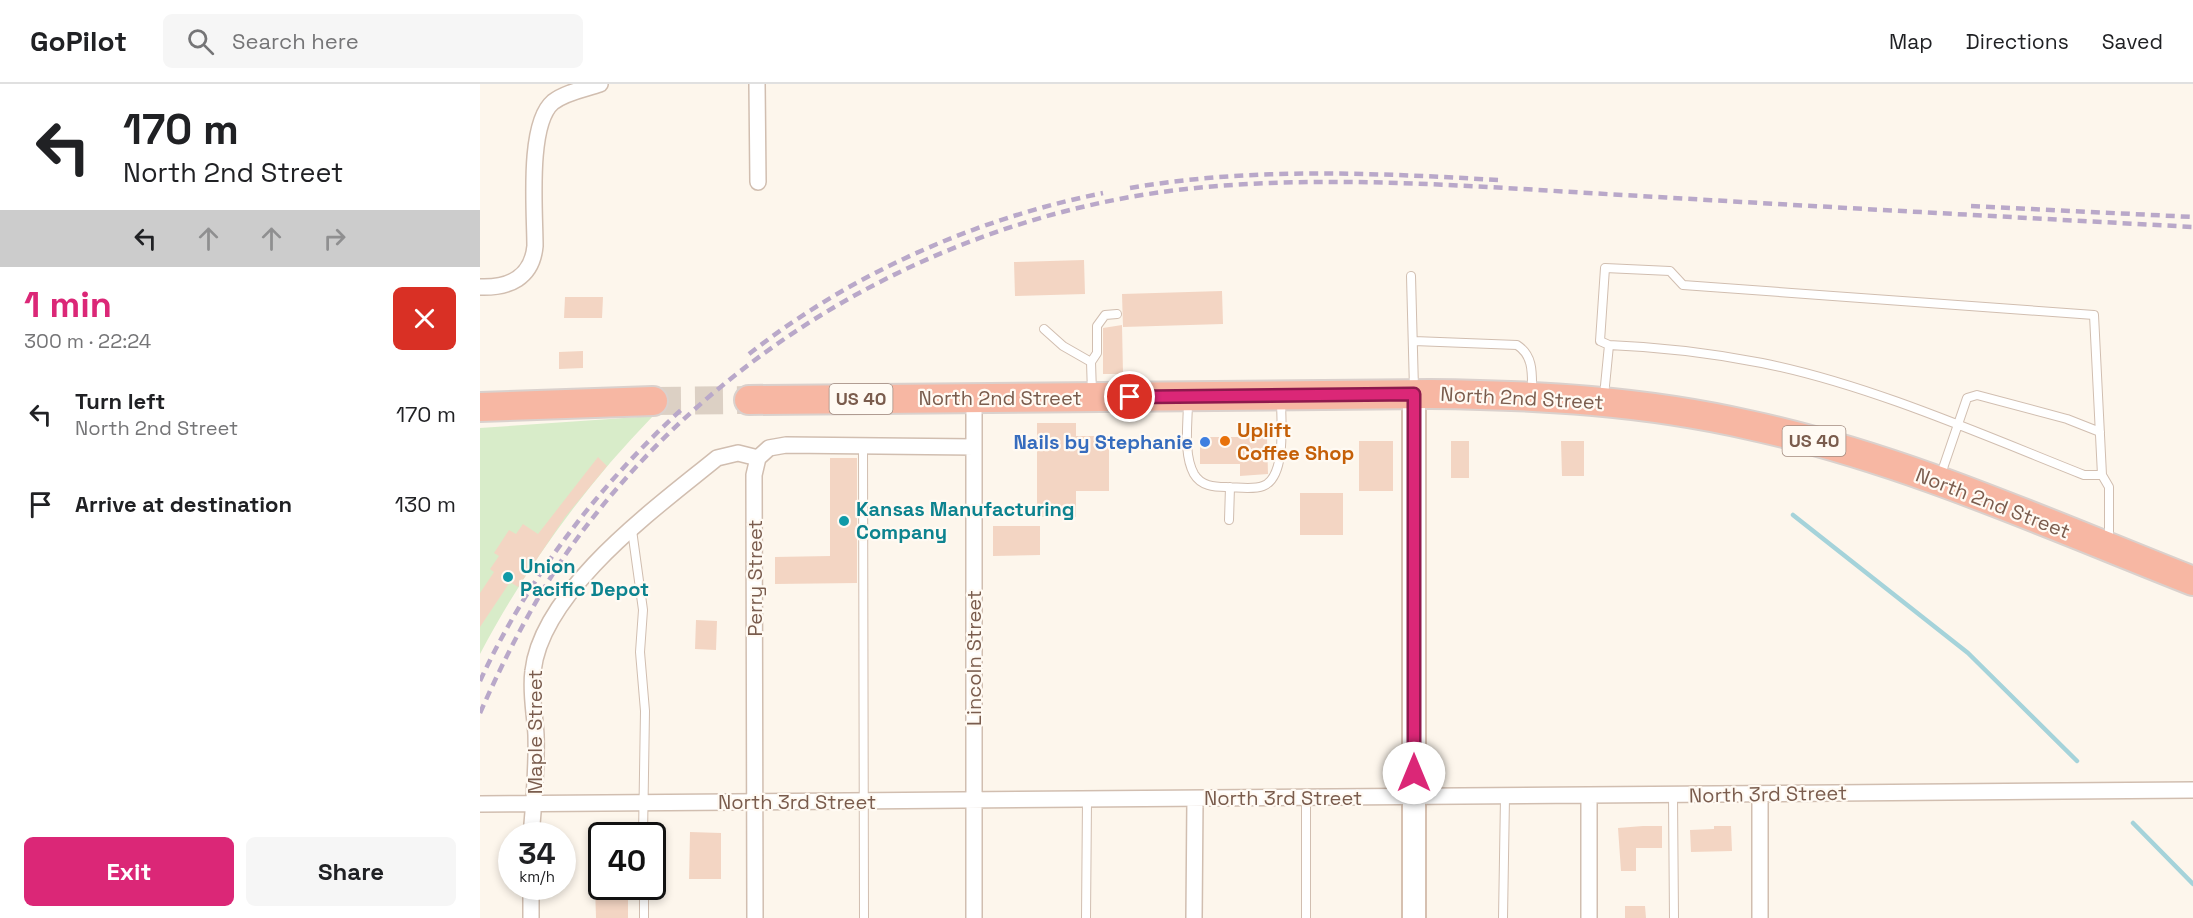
<!DOCTYPE html>
<html lang="en">
<head>
<meta charset="utf-8">
<style>
  :root { --surface:#fff; --page:#f6f6f6; --text:#202124; --muted:#757577; --line:#e0e0e0; --accent:#db2777 }
  body { margin:0; font-family:"Space Grotesk",sans-serif; background:var(--page); color:var(--text); height:100vh; display:flex; flex-direction:column; font-size:22px; white-space:nowrap }
  * { box-sizing:border-box; margin:0 }
  p { font-size:20px; color:var(--muted) }
  .icon { flex:none; width:33px; height:33px; fill:none; stroke:currentColor; stroke-width:2; stroke-linecap:round; stroke-linejoin:round }
  .map { position:relative; flex:1; overflow:hidden }
  .details { display:flex; flex-direction:column; background:var(--surface); width:480px }
  .details>* { flex:none }
  .hud { background:#fff; color:var(--text); overflow:hidden }
  .speed { position:absolute; left:18px; top:738px; display:flex; gap:12px; font-size:30px; font-weight:700; text-align:center }
  .speed>* { display:grid; place-content:center; width:78px; height:78px; border-radius:50%; background:var(--surface); box-shadow:0 3px 9px #0003; line-height:1 }
  .speed small { font-size:15px; font-weight:400 }
  .speed .limit { border:3px solid #111; border-radius:9px; background:#fff; color:#111 }
  .pin { position:absolute; display:grid; place-items:center; width:51px; height:51px; color:#fff; margin:-26px; border:3px solid #fff; border-radius:50%; box-shadow:0 2px 6px #0007 }
  .me { position:absolute; width:66px; margin:-33px; rotate:0deg; stroke-linejoin:round; filter:drop-shadow(0 0 4px #0008) }
  .turn { display:flex; align-items:center; gap:21px; height:126px; padding:0 24px; font-size:27px }
  .turn .icon { width:78px; height:78px; stroke-width:2.5 }
  .turn b { display:block; font-size:42px; line-height:51px }
  .lanes { display:flex; align-items:center; height:57px; padding:0 24px; background:#0003; justify-content:center; gap:30px; direction:ltr }
  .lanes .off { opacity:.35 }
  .round { display:grid; place-items:center; flex:none; width:63px; height:63px; border-radius:9px; background:var(--page) }
  .overview { display:flex; align-items:center; justify-content:space-between; height:102px; padding:0 24px }
  h1 { font-size:36px; font-weight:700; line-height:45px; color:var(--accent) }
  .button { display:flex; gap:12px; margin-top:auto; padding:12px 24px }
  .button a { flex:1; height:69px; border-radius:9px; background:var(--accent); color:#fff; font-size:24px; font-weight:700; line-height:69px; text-align:center }
  .button a+a { background:var(--page); color:var(--text) }
  ul { padding:0; list-style:none }
  li { display:flex; align-items:center; gap:18px; height:90px; padding:0 24px }
  li div { flex:1 }
  li b { display:block; font-size:22px }
  li em { font-style:normal }
  header { display:flex; align-items:center; gap:36px; box-sizing:border-box; height:84px; padding:0 30px; background:var(--surface); border-bottom:2px solid var(--line) }
  header strong { font-size:28px }
  nav { display:flex; gap:33px; margin-inline-start:auto; font-size:21px }
  .search { width:420px; height:54px; background:var(--page); display:flex; align-items:center; gap:15px; box-sizing:border-box; padding:0 21px; border-radius:9px; color:var(--muted); font-size:22px }
  main { display:flex; flex:1; min-height:0 }
  .map>svg:first-child { display:block }
</style>
</head>
<body>
<header>
<strong>GoPilot</strong>
<div class="search"><svg class="icon" aria-label="search" viewBox="0 0 24 24"><circle cx="10" cy="10" r="6"/><path d="M15 15l6 6"/></svg>Search here</div>
<nav><a>Map</a><a>Directions</a><a>Saved</a></nav>
</header>
<main>
<section class="details">
<div class="hud">
<div class="turn"><svg class="icon" aria-label="left" viewBox="0 0 24 24"><path d="M17 20v-9H6M10 6l-5 5 5 5"/></svg><div><b>170 m</b>North 2nd Street</div></div>
<div class="lanes"><svg class="icon" aria-label="left" viewBox="0 0 24 24"><path d="M17 20v-9H6M10 6l-5 5 5 5"/></svg><svg class="icon off" aria-label="ahead" viewBox="0 0 24 24"><path d="M12 20V5M6 11l6-6 6 6"/></svg><svg class="icon off" aria-label="ahead" viewBox="0 0 24 24"><path d="M12 20V5M6 11l6-6 6 6"/></svg><svg class="icon off" aria-label="right" viewBox="0 0 24 24"><path d="M7 20v-9h11M14 6l5 5-5 5"/></svg></div>
</div>
<div class="overview"><div><h1>1 min</h1><p>300 m · 22:24</p></div><a class="round" style="background:#d93025;color:#fff"><svg class="icon" aria-label="close" viewBox="0 0 24 24"><path d="M6 6l12 12M18 6L6 18"/></svg></a></div>
<ul>
<li><svg class="icon" aria-label="left" viewBox="0 0 24 24"><path d="M17 20v-9H6M10 6l-5 5 5 5"/></svg><div><b>Turn left</b><p>North 2nd Street</p></div><em>170 m</em></li>
<li><svg class="icon" aria-label="arrive" viewBox="0 0 24 24"><path d="M6 21V4h12l-3 4 3 4H6"/></svg><div><b>Arrive at destination</b></div><em>130 m</em></li>
</ul>
<div class="button"><a>Exit</a><a>Share</a></div>
</section>
<div class="map">
<svg width="1713" height="834" viewBox="0 0 1713 834">
  <rect width="100%" height="100%" fill="#fdf6ec"/>
  <path fill="#d8ecc9" d="M 173,332 C 104,403 46,483 0,570 L 0,344 Z"/>
  <g fill="none" stroke-linecap="round" stroke-linejoin="round">
    <path stroke="#a5d3da" stroke-width="4.5" d="M 1313,431 L 1488,569 L 1597,677
      M 1653,739 L 1713,800"/>
  </g>
  <path fill="#f3d5c3" d="M 604,176 L 605,210 L 535,212 L 534,178 Z
    M 742,207 L 743,240 L 643,243 L 642,210 Z
    M 85,213 L 123,213 L 122,234 L 84,234 Z
    M 642,241 L 643,290 L 623,290 L 623,244 Z
    M 103,267 L 103,284 L 79,285 L 79,268 Z
    M 557,339 L 596,339 L 596,352 L 629,352 L 629,407 L 596,407 L 596,433 L 557,433 Z
    M 720,353 L 787,353 L 788,390 L 760,392 L 760,380 L 720,380 Z
    M 879,357 L 913,357 L 913,407 L 879,407 Z
    M 971,357 L 989,357 L 989,394 L 971,394 Z
    M 1081,357 L 1104,357 L 1104,392 L 1082,392 Z
    M 118,373 L 127,382 L 85,433 L 38,503 L 30,498 L 0,543 L 0,509 L 14,488 L 10,485 L 19,472 L 14,469 L 29,446 L 36,450 L 43,440 L 58,450 Z
    M 350,374 L 377,374 L 377,499 L 295,500 L 295,473 L 350,472 Z
    M 820,409 L 863,409 L 863,451 L 820,451 Z
    M 513,442 L 560,442 L 560,471 L 513,472 Z
    M 216,536 L 237,537 L 236,566 L 215,565 Z
    M 1163,742 L 1182,742 L 1182,764 L 1156,764 L 1156,787 L 1141,787 L 1138,744 Z
    M 1234,742 L 1251,742 L 1252,767 L 1211,768 L 1210,746 L 1234,745 Z
    M 210,748 L 241,749 L 241,795 L 209,795 Z
    M 115,802 L 148,802 L 148,834 L 116,834 Z
    M 1145,822 L 1165,822 L 1166,834 L 1145,834 Z"/>
  <g fill="none" stroke-linecap="round" stroke-linejoin="round">
    <path stroke="#dcd0c4" stroke-width="28" stroke-dasharray="28 14" stroke-linecap="butt" d="M 173,317 L 269,316"/>
    <defs>
      <path id="lane" d="M 931,192 L 934,305
        M 564,245 L 583,262 L 611,278
        M 934,257 L 1037,261 C 1054,272 1052,290 1052,309
        M 1129,261 C 1180,263 1231,269 1282,279 C 1388,300 1503,351 1604,391 L 1622,391
        M 612,309 L 611,278 L 617,269 L 617,242 L 625,231 L 637,230
        M 1124,312 L 1129,261 L 1120,257 L 1125,184 L 1190,187 L 1203,201 L 1614,231 L 1622,391 L 1629,403 L 1629,456
        M 708,317 C 708,339 703,370 714,390 C 721,402 734,403 746,403 C 757,403 773,406 783,402 C 807,393 801,336 801,316
        M 383,362 L 384,834
        M 1460,393 L 1487,314 L 1497,311 L 1587,335 L 1620,348
        M 749,436 L 750,403
        M 152,446 L 163,526 L 160,568 L 165,627 L 163,752
        M 1193,712 L 1194,834
        M 826,714 L 826,834
        M 164,802 L 164,834
        M 606,834 L 607,716
        M 1023,834 L 1025,713"/>
      <path id="street" d="M 277,0 L 278,98
        M 0,203 C 29,204 52,194 55,162 C 55,128 47,40 73,18 C 86,8 105,5 120,0
        M 494,314 L 494,834
        M 0,720 L 1713,706
        M 51,752 C 54,718 57,685 56,651 C 55,630 50,609 53,587 C 62,506 177,423 237,374 L 258,369 L 278,374
        M 51,834 L 51,802
        M 275,834 L 274,391 L 278,374 L 289,364 L 306,361 L 494,363
        M 714,834 L 715,715
        M 1109,834 L 1109,713
        M 1280,834 L 1280,710"/>
      <path id="secondary" d="M 934,834 L 934,310"/>
      <path id="highway" d="M 269,316 L 950,310 C 1058,311 1164,317 1269,341 C 1423,374 1568,440 1713,497
        M 0,323 L 173,317"/>
    </defs>
    <use href="#lane" stroke="#d1beb0" stroke-width="10"/>
    <use href="#street" stroke="#d1beb0" stroke-width="18"/>
    <use href="#secondary" stroke="#d6c0b0" stroke-width="26"/>
    <use href="#highway" stroke="#dad1cd" stroke-width="32"/>
    <use href="#lane" stroke="#fff" stroke-width="8"/>
    <use href="#street" stroke="#fff" stroke-width="15"/>
    <use href="#secondary" stroke="#fff" stroke-width="22"/>
    <use href="#highway" stroke="#f7b7a3" stroke-width="28"/>
    <path stroke="#b9a8c9" stroke-width="4.5" stroke-dasharray="9 6" stroke-linecap="butt" d="M 650,104 C 772,83 895,89 1018,96
      M 1491,122 L 1713,133
      M 269,270 C 372,189 495,135 623,109
      M 0,597 C 47,495 119,401 202,325
      M 0,629 C 25,573 53,518 88,467 C 230,266 461,132 706,105 C 856,89 1010,104 1161,112 C 1345,123 1529,133 1713,143"/>
  </g>
  <g fill="none" stroke-linecap="round" stroke-linejoin="round">
    <defs>
      <path id="route" d="M 650,313 L 934,310 L 934,689"/>
    </defs>
    <use href="#route" stroke="#8e194d" stroke-width="15"/>
    <use href="#route" stroke="#db2777" stroke-width="10"/>
  </g>
  <circle fill="#e8710a" stroke="#fffaf3" stroke-width="2" cx="745" cy="357" r="6"/>
  <circle fill="#3f7fe0" stroke="#fffaf3" stroke-width="2" cx="725" cy="358" r="6"/>
  <g fill="#0f9aa8" stroke="#fffaf3" stroke-width="2">
    <circle cx="364" cy="437" r="6"/>
    <circle cx="28" cy="493" r="6"/>
  </g>
  <g text-anchor="middle" stroke-width="4.5" stroke-linejoin="round" paint-order="stroke">
    <g fill="#fffaf3" stroke="#a28b7f" stroke-width="1.5">
      <rect x="349.5" y="300" width="63" height="30" rx="4.5"/>
      <rect x="1302.5" y="342" width="63" height="30" rx="4.5"/>
    </g>
    <g font-size="18" font-weight="bold" fill="#7a5c4d">
      <text x="381" y="321">US 40</text>
      <text x="1334" y="363">US 40</text>
    </g>
    <g font-size="20" fill="#7a5c4d" stroke="#fffaf3">
      <text x="520" y="321">North 2nd Street</text>
      <text transform="translate(1042 314) rotate(3)" y="7">North 2nd Street</text>
      <text transform="translate(1513 419) rotate(21)" y="7">North 2nd Street</text>
      <text transform="translate(275 494) rotate(-90)" y="7">Perry Street</text>
      <text transform="translate(494 574) rotate(-90)" y="7">Lincoln Street</text>
      <text transform="translate(55 648) rotate(-90)" y="7">Maple Street</text>
      <text transform="translate(1288 710) rotate(-1)" y="7">North 3rd Street</text>
      <text x="803" y="721">North 3rd Street</text>
      <text x="317" y="725">North 3rd Street</text>
    </g>
    <g font-size="20" font-weight="bold" fill="#c56008" stroke="#fffaf3" text-anchor="start">
      <text x="757" y="353">Uplift<tspan x="757" dy="23">Coffee Shop</tspan></text>
    </g>
    <g font-size="20" font-weight="bold" fill="#366cbe" stroke="#fffaf3" text-anchor="end">
      <text x="713" y="365">Nails by Stephanie</text>
    </g>
    <g font-size="20" font-weight="bold" fill="#0d838f" stroke="#fffaf3" text-anchor="start">
      <text x="376" y="432">Kansas Manufacturing<tspan x="376" dy="23">Company</tspan></text>
      <text x="40" y="489">Union<tspan x="40" dy="23">Pacific Depot</tspan></text>
    </g>
  </g>
</svg>
<div class="speed"><div>34<small>km/h</small></div><div class="limit">40</div></div>
<div class="pin" style="left:650px;top:313px;background:#d93025"><svg class="icon" aria-label="arrive" viewBox="0 0 24 24"><path d="M6 21V4h12l-3 4 3 4H6"/></svg></div>
<svg class="me" style="left:934px;top:689px" viewBox="-20 -20 40 40"><circle r="19" fill="#fff"/><path d="M0-13L10 11 0 6-10 11z" fill="#db2777"/></svg>
</div>
</main>
</body>
</html>
